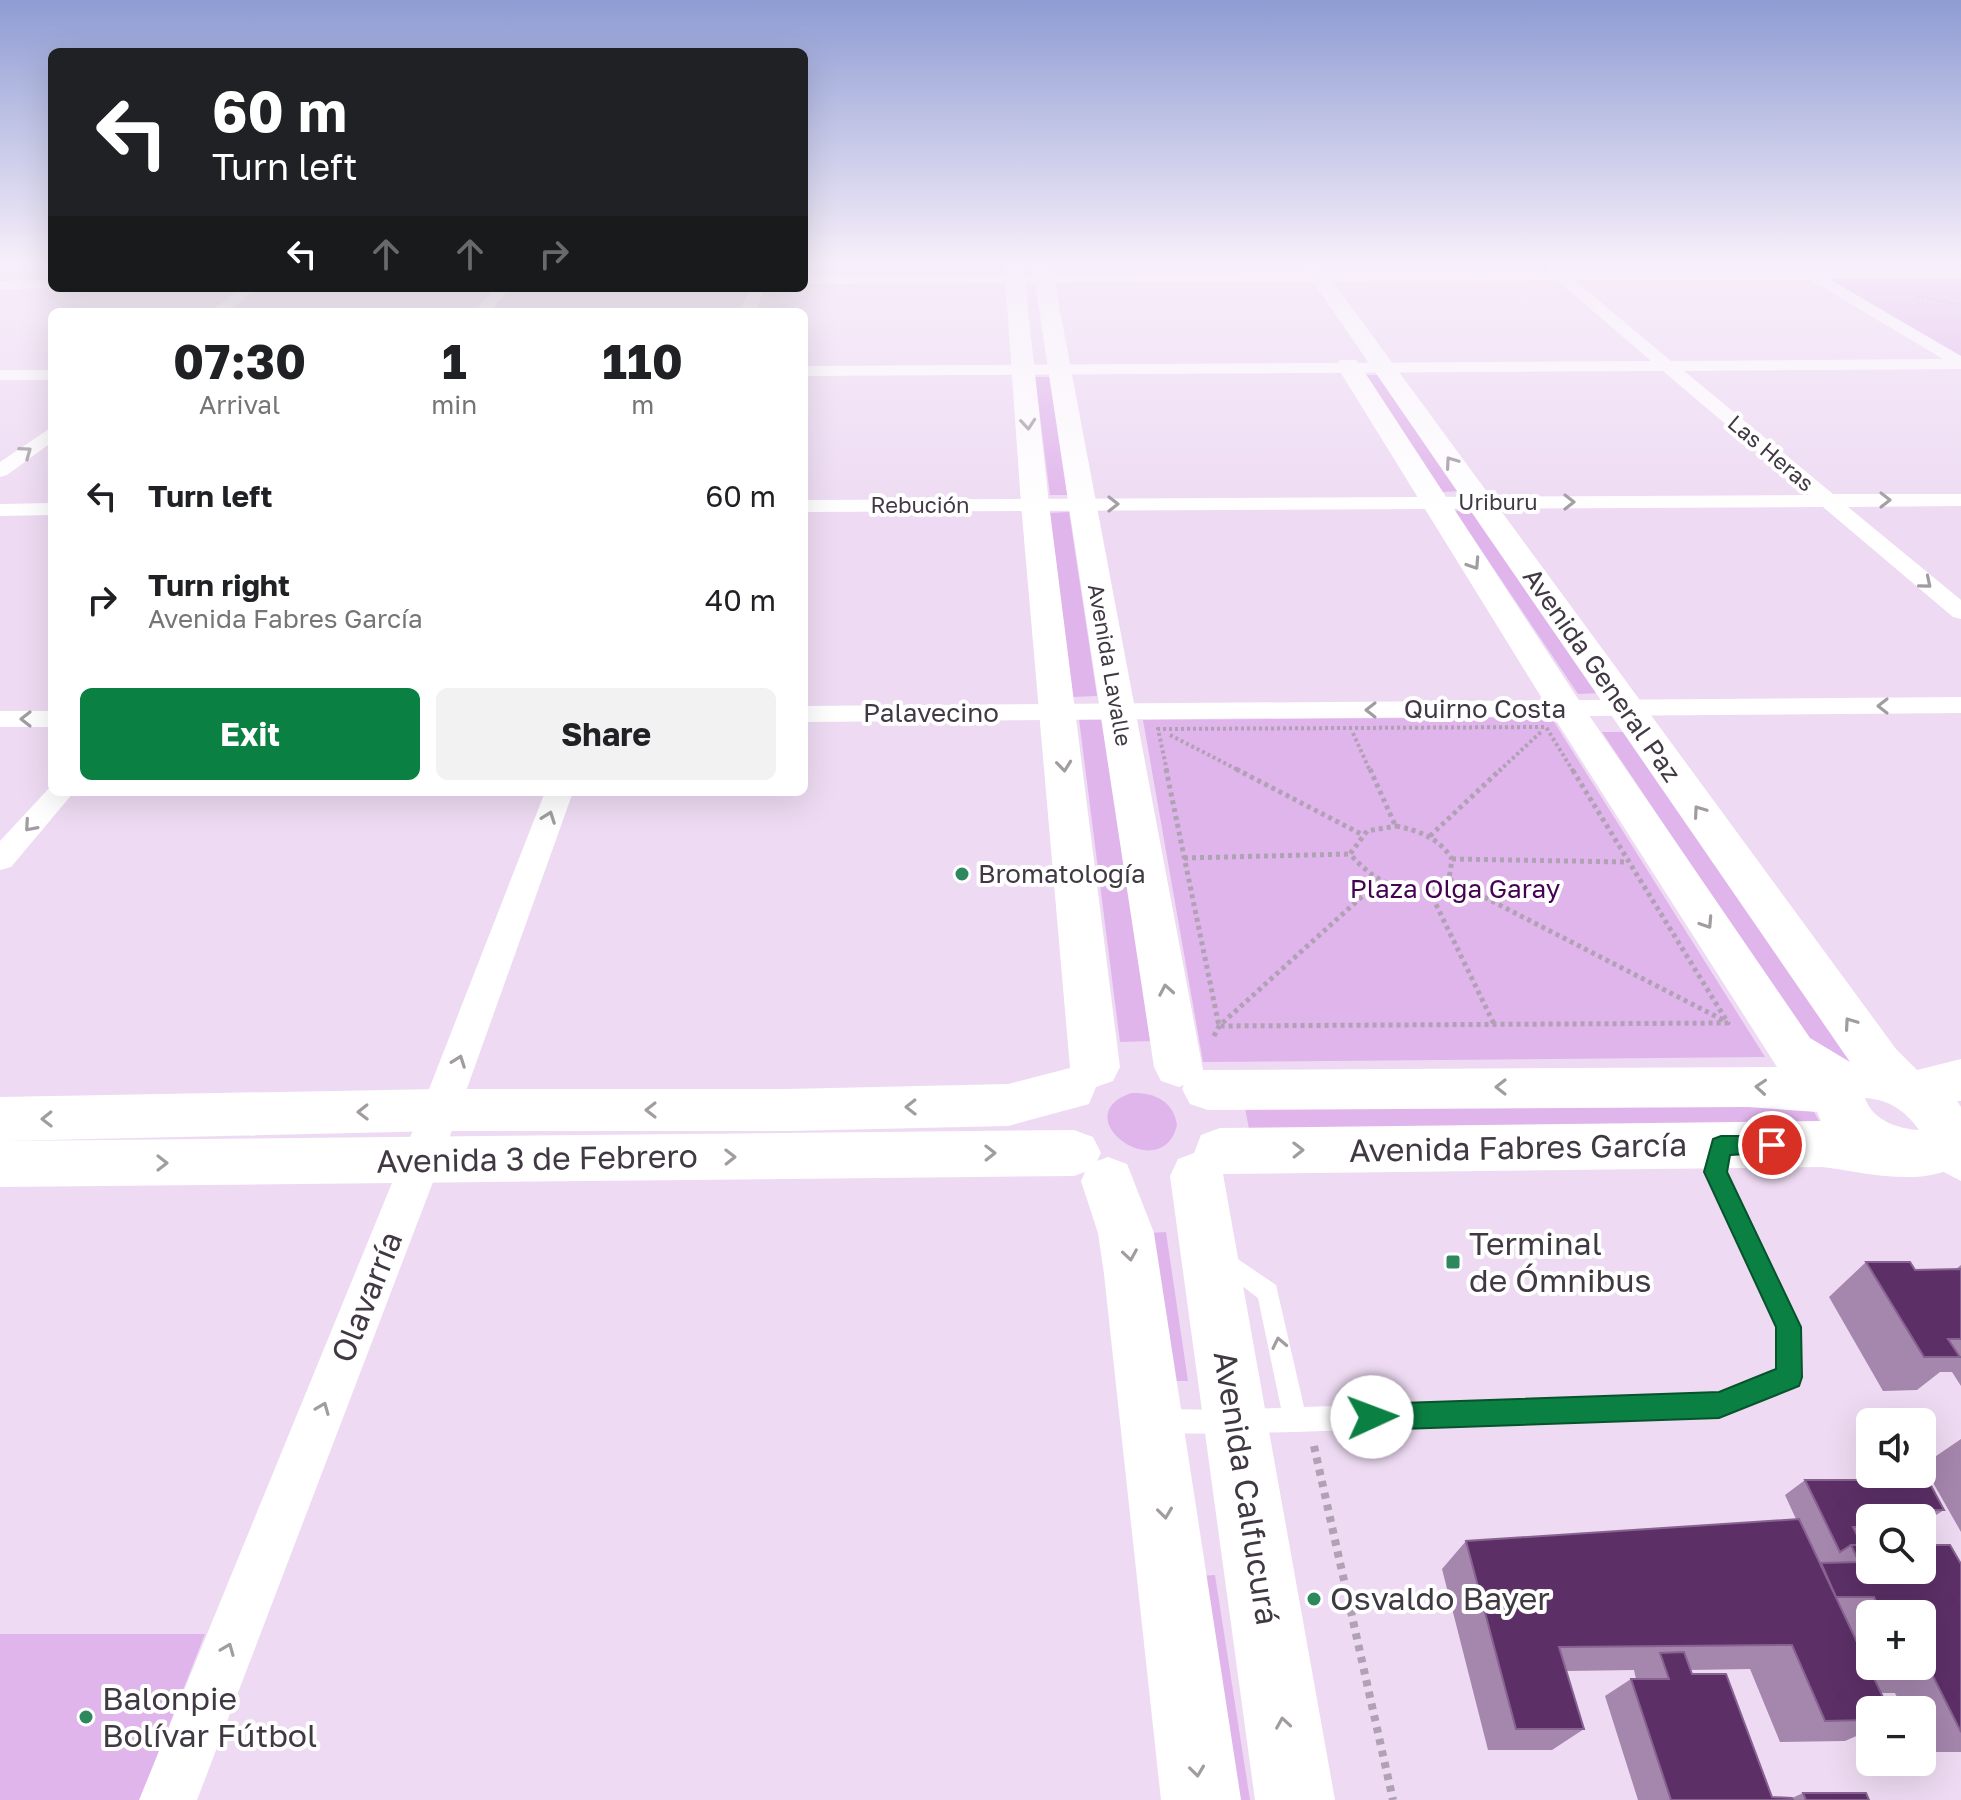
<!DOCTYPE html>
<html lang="en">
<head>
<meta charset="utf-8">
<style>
  :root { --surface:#fff; --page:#f2f2f2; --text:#202124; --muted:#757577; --accent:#0b8043 }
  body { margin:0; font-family:"Golos Text",sans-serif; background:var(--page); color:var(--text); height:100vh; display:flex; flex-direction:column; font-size:30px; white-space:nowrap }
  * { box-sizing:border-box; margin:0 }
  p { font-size:26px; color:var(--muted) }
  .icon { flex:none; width:44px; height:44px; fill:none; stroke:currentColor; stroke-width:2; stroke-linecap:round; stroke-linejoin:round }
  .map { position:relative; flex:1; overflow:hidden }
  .drawer { position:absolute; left:48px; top:308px; width:760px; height:488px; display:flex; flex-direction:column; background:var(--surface); border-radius:12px; box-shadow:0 8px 32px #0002 }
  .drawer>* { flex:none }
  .banner { position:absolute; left:48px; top:48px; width:760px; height:244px; border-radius:12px; box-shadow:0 8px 32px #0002; background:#202124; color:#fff; overflow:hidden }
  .fabs { position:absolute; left:1856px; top:1408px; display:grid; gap:16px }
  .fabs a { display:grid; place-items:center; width:80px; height:80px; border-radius:12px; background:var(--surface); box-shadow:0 8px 32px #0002; font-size:40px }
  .pin { position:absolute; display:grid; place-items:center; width:68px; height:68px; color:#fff; margin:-34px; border:4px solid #fff; border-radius:50%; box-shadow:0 2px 8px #0007 }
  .me { position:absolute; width:88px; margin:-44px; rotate:88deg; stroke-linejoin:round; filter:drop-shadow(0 0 6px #0008) }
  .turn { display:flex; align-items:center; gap:28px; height:168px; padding:0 32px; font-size:36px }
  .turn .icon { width:104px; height:104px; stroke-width:2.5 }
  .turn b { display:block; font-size:56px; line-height:68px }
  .lanes { display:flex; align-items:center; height:76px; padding:0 32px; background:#0003; justify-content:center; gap:40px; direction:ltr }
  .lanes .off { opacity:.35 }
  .eta { display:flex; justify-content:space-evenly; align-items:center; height:136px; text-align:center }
  .eta b { font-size:48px; font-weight:700; line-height:56px }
  .button { display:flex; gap:16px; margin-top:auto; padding:16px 32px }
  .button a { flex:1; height:92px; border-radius:12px; background:var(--accent); color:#fff; font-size:32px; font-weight:700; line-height:92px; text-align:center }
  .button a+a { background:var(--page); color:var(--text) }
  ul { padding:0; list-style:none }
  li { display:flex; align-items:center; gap:24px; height:104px; padding:0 32px }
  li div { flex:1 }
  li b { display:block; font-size:30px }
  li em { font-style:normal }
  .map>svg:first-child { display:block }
</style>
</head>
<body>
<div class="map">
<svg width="1961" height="1800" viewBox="0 0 1961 1800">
  <rect width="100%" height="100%" fill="#eedbf3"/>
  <path fill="#e0b5eb" d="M 1828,279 L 1961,279 L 1961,358 Z
    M 1363,375 L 1379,375 L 1461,491 L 1442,492 Z
    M 1035,377 L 1051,377 L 1069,495 L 1050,495 Z
    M 1455,511 L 1475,511 L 1602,693 L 1578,694 Z
    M 1069,512 L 1097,696 L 1073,697 L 1050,513 Z
    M 1551,717 L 1765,1057 L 1203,1062 L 1143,720 Z
    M 1079,719 L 1104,719 L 1153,1041 L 1120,1042 Z
    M 1602,732 L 1628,732 L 1859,1065 L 1825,1065 Z
    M 1131,1093 C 1154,1092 1174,1101 1177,1125 C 1162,1188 1063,1117 1131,1093 Z
    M 1808,1102 L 1821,1124 L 1249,1129 L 1245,1108 Z
    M 1166,1232 L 1188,1381 L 1170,1381 L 1150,1233 Z
    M 1215,1575 L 1250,1800 L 1228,1800 L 1196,1576 Z
    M 0,1634 L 205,1634 L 140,1800 L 0,1800 Z"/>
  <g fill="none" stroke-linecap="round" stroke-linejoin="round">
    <path stroke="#b0a1b4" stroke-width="2" stroke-dasharray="2 2" stroke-linecap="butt" d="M 1918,296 L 1961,305"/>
    <path stroke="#b0a1b4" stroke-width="4" stroke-dasharray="3 3" stroke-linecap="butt" d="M 1353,733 L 1370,771
      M 1170,735 L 1240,771
      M 1167,771 L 1158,729 L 1546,727 L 1573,771
      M 1499,771 L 1542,731"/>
    <path stroke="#b0a1b4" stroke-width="5" stroke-dasharray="4 4" stroke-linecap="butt" d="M 1166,769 L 1219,1026 L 1728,1023 L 1572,769
      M 1236,769 L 1361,834
      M 1370,769 L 1395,825
      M 1396,826 C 1420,831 1439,838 1452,859 L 1449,879 C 1411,901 1377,885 1350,854 L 1367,831 Z
      M 1430,836 L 1501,769
      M 1184,858 L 1350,854
      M 1452,859 L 1628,862
      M 1449,879 L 1725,1021
      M 1429,890 L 1494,1024
      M 1214,1036 L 1219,1026 L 1378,882"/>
    <path stroke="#b0a1b4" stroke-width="8" stroke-dasharray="6 6" stroke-linecap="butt" d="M 1314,1446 L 1393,1800"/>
    <path fill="#fff" fill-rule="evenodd" d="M 1720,1141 L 1727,1143 L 1730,1149 L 1725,1172 L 1800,1327 L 1800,1377 L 1797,1385 L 1719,1417 L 1295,1432 L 1247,1433 L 1239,1429 L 1235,1421 L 1239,1413 L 1247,1409 L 1281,1408 L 1258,1298 L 1216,1266 L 1212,1259 L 1216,1252 L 1223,1249 L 1276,1285 L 1304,1407 L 1719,1393 L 1778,1370 L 1778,1328 L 1705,1172 L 1713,1143 Z
      M 1934,1149 L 1961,1162 L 1961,1181 L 1927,1163 L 1924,1157 L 1927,1151 Z
      M 1163,1409 L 1224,1410 L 1232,1414 L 1236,1422 L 1232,1430 L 1224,1434 L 1163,1433 L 1155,1429 L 1151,1421 L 1155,1413 Z"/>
    <path fill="#fff" fill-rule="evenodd" d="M 1553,266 L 1564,272 L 1961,270 L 1961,278 L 1829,279 L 1961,356 L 1961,369 L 1684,371 L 1833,494 L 1961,494 L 1961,506 L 1848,507 L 1961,600 L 1961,619 L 1953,617 L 1823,507 L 804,512 L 804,500 L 1809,495 L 1663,371 L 804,376 L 804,366 L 1651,361 L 1557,280 L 804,284 L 804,276 L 1547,272 L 1548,267 ZM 1809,279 L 1943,359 L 1671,361 L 1574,280 Z
      M 52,280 L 52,288 L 0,289 L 0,281 Z
      M 241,288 L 257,288 L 228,312 L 210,312 Z
      M 495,288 L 510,288 L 490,312 L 474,312 Z
      M 750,288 L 764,288 L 756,312 L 740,312 Z
      M 0,370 L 52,370 L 52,380 L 0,380 Z
      M 52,427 L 52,442 L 7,475 L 0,477 L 0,462 Z
      M 52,503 L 52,515 L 0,516 L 0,504 Z
      M 1961,697 L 1961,713 L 804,722 L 804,706 Z
      M 0,711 L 52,711 L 52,727 L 0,727 Z
      M 52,785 L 52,792 L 74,792 L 11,867 L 0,870 L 0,841 Z
      M 545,792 L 573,792 L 441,1161 L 197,1800 L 139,1800 L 401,1161 Z"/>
    <path fill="#fff" fill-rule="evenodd" d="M 1004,263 L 1023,263 L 1049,504 L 1120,1067 L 1113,1081 L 1096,1087 L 1089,1104 L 1008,1126 L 787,1131 L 440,1131 L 3,1141 L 1074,1130 L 1093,1137 L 1101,1153 L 1097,1161 L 1108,1157 L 1127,1164 L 1154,1233 L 1241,1800 L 1161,1800 L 1104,1274 L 1098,1233 L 1081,1181 L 1085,1172 L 1074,1176 L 0,1187 L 0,1097 L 440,1089 L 787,1089 L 1008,1084 L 1070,1068 L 1021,504 Z
      M 1032,263 L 1051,263 L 1203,1070 L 1777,1067 L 1548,708 L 1336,365 L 1340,360 L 1356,360 L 1360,365 L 1584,708 L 1810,1038 L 1850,1062 L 1300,263 L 1319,263 L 1896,1049 L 1917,1070 L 1961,1059 L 1961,1101 L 1957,1101 L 1961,1107 L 1961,1163 C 1923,1189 1865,1172 1822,1167 L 1223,1174 L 1335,1800 L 1255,1800 L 1170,1176 L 1178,1159 L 1194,1153 L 1201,1135 L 1220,1128 L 1821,1121 L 1817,1112 L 1748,1107 L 1208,1110 L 1190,1104 L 1182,1089 L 1184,1085 L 1179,1087 L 1161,1081 L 1154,1067 ZM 1865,1098 C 1888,1099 1906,1111 1919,1130 C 1898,1129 1872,1120 1865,1098 Z"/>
  </g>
  <path fill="#a586ad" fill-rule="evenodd" d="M 1866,1262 L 1915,1270 L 1956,1269 L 1961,1265 L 1961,1386 L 1952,1372 L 1940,1372 L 1917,1390 L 1883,1391 L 1829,1297 Z
    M 1961,1439 L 1961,1532 L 1923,1465 Z
    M 1805,1480 L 1944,1510 L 1922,1524 L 1922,1518 L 1870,1518 L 1870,1535 L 1860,1541 L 1862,1545 L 1961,1564 L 1961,1752 L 1923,1752 L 1922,1710 L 1903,1710 L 1895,1693 L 1881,1693 L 1870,1710 L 1870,1730 L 1845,1741 L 1780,1742 L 1750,1669 L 1690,1670 L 1692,1674 L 1772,1797 L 1792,1798 L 1803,1793 L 1869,1800 L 1638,1800 L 1605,1696 L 1631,1679 L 1636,1679 L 1634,1670 L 1566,1671 L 1584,1729 L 1552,1750 L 1488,1750 L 1442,1569 L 1466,1541 L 1796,1519 L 1785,1495 ZM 1870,1614 L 1922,1614 L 1922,1666 L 1870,1666 Z"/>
  <path fill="#5c3067" stroke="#886391" stroke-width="2" d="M 1866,1262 L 1910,1262 L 1915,1270 L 1961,1269 L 1961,1339 L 1948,1339 L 1960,1357 L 1924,1357 Z
    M 1805,1480 L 1928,1480 L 1944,1510 L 1872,1510 L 1876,1518 L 1870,1518 L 1870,1527 L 1853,1527 L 1862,1545 L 1851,1545 L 1840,1552 Z
    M 1799,1519 L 1889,1710 L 1870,1710 L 1870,1720 L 1825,1721 L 1792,1645 L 1559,1647 L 1584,1729 L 1516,1729 L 1466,1541 Z
    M 1851,1545 L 1870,1545 L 1870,1570 L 1922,1570 L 1922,1545 L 1950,1545 L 1961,1564 L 1961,1732 L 1933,1676 L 1911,1676 L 1906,1666 L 1922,1666 L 1922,1614 L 1882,1614 L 1874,1597 L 1836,1597 L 1821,1563 L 1859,1562 Z
    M 1684,1652 L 1692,1674 L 1726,1674 L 1772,1797 L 1792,1798 L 1793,1800 L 1671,1800 L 1631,1679 L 1669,1679 L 1660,1653 Z
    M 1803,1793 L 1866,1793 L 1869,1800 L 1806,1800 Z"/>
  <defs><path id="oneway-chevron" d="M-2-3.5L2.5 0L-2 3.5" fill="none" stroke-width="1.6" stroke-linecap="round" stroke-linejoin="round" transform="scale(2)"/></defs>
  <g stroke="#a09ca0">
    <use href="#oneway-chevron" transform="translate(1028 424) rotate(85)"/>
    <use href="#oneway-chevron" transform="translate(26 452) rotate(-36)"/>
    <use href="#oneway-chevron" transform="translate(1451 462) rotate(-125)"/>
    <use href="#oneway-chevron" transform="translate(1885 500)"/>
    <use href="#oneway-chevron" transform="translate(1569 502)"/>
    <use href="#oneway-chevron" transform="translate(1113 504)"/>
    <use href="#oneway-chevron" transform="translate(1474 564) rotate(57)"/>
    <use href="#oneway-chevron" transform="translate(1926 583) rotate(40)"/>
    <use href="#oneway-chevron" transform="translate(1883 706) rotate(180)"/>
    <use href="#oneway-chevron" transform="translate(1371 710) rotate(180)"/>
    <use href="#oneway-chevron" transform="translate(26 719) rotate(180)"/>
    <use href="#oneway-chevron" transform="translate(1064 766) rotate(84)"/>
    <use href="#oneway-chevron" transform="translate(1699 811) rotate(-125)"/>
    <use href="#oneway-chevron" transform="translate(549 817) rotate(-70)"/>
    <use href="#oneway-chevron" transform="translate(30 826) rotate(131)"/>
    <use href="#oneway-chevron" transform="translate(1707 923) rotate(57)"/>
    <use href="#oneway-chevron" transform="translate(1166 990) rotate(-100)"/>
    <use href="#oneway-chevron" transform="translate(1850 1023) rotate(-125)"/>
    <use href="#oneway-chevron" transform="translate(459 1061) rotate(-70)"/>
    <use href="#oneway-chevron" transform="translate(1501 1087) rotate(180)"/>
    <use href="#oneway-chevron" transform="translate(1761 1087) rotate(-176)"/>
    <use href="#oneway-chevron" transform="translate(911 1107) rotate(179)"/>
    <use href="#oneway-chevron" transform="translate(651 1110) rotate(180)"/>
    <use href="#oneway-chevron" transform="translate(363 1112) rotate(179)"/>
    <use href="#oneway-chevron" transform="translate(47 1119) rotate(179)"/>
    <use href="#oneway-chevron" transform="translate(1298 1150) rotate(-1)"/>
    <use href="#oneway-chevron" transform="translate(990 1153) rotate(-1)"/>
    <use href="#oneway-chevron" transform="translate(730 1157) rotate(-1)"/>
    <use href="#oneway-chevron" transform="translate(162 1163)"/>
    <use href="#oneway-chevron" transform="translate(1130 1255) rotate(81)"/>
    <use href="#oneway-chevron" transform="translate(1279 1343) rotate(-102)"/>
    <use href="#oneway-chevron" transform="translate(323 1408) rotate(-68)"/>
    <use href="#oneway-chevron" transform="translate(1165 1513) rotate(83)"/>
    <use href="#oneway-chevron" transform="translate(228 1649) rotate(-68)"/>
    <use href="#oneway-chevron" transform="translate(1283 1723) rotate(-99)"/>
    <use href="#oneway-chevron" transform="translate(1197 1771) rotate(83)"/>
  </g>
  <linearGradient id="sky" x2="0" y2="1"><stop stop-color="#8e9cd3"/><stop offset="0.51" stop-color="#f7effa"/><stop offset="1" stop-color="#f7effa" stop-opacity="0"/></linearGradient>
  <rect width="1961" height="515" fill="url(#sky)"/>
  <path fill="#0b8043" stroke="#07532c" stroke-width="2" d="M 1721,1136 L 1772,1136 L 1779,1138 L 1783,1145 L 1779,1152 L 1730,1155 L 1727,1172 L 1801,1327 L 1802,1377 L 1799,1386 L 1719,1418 L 1372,1430 L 1362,1426 L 1358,1417 L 1362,1408 L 1372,1404 L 1719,1392 L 1776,1369 L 1776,1327 L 1704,1172 L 1713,1139 Z"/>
  <g fill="#2d885e" stroke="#fff" stroke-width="3">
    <circle cx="962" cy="874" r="8"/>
    <rect x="1445" y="1254" width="16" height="16" rx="4"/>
    <circle cx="1314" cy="1599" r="8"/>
    <circle cx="86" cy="1717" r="8"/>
  </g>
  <g text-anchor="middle" stroke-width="8" stroke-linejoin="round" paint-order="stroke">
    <g font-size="22" fill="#403842" stroke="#fff">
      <text transform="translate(1771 453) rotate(40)" y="8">Las Heras</text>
      <text x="1498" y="510">Uriburu</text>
      <text x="920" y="513">Rebución</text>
      <text transform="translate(1110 665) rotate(80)" y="8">Avenida Lavalle</text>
    </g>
    <g font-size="26" fill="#403842" stroke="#fff">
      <text transform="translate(1602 675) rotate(55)" y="9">Avenida General Paz</text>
      <text x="1485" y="718">Quirno Costa</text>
      <text x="931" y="722">Palavecino</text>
    </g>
    <g font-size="26" fill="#403842" stroke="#fff" text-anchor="start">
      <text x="978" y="883">Bromatología</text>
    </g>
    <g font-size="26" fill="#440352" stroke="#fff">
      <text x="1455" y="898">Plaza Olga Garay</text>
    </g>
    <g font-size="32" fill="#403842" stroke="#fff">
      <text transform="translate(1518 1148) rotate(-1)" y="11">Avenida Fabres García</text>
      <text transform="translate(537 1159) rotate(-1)" y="11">Avenida 3 de Febrero</text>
      <text transform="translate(367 1297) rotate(-68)" y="11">Olavarría</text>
      <text transform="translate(1246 1488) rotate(81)" y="11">Avenida Calfucurá</text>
    </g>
    <g font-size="32" fill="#403842" stroke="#fff" text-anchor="start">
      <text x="1469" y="1255">Terminal<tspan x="1469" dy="37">de Ómnibus</tspan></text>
      <text x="1330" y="1610">Osvaldo Bayer</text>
      <text x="102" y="1710">Balonpie<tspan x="102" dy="37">Bolívar Fútbol</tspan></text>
    </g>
  </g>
</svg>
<div class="fabs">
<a><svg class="icon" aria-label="sound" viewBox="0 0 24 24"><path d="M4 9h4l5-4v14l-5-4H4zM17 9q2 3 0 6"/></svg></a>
<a><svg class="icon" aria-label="search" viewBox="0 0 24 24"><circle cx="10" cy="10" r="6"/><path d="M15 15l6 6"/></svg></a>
<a>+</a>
<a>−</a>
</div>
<div class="pin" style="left:1772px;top:1145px;background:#d93025"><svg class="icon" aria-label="arrive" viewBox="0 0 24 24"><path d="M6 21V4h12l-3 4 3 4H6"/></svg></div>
<svg class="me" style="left:1372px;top:1417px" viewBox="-20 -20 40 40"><circle r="19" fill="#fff"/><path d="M0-13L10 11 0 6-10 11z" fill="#0b8043"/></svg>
<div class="banner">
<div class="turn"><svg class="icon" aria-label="left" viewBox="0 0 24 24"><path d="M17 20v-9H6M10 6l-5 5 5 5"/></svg><div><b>60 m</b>Turn left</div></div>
<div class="lanes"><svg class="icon" aria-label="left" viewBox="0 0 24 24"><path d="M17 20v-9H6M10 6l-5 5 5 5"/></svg><svg class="icon off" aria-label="ahead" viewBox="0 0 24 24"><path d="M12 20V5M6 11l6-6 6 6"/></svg><svg class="icon off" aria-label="ahead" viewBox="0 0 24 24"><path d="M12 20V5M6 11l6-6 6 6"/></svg><svg class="icon off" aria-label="right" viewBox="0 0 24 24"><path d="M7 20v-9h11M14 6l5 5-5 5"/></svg></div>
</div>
<section class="drawer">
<div class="eta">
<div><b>07:30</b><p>Arrival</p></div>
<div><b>1</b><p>min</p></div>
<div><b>110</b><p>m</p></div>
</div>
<ul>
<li><svg class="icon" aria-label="left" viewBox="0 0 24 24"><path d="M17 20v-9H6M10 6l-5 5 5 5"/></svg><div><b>Turn left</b></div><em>60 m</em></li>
<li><svg class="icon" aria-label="right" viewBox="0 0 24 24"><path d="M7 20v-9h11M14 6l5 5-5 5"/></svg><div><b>Turn right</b><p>Avenida Fabres García</p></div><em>40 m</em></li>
</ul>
<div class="button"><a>Exit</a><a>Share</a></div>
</section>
</div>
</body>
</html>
